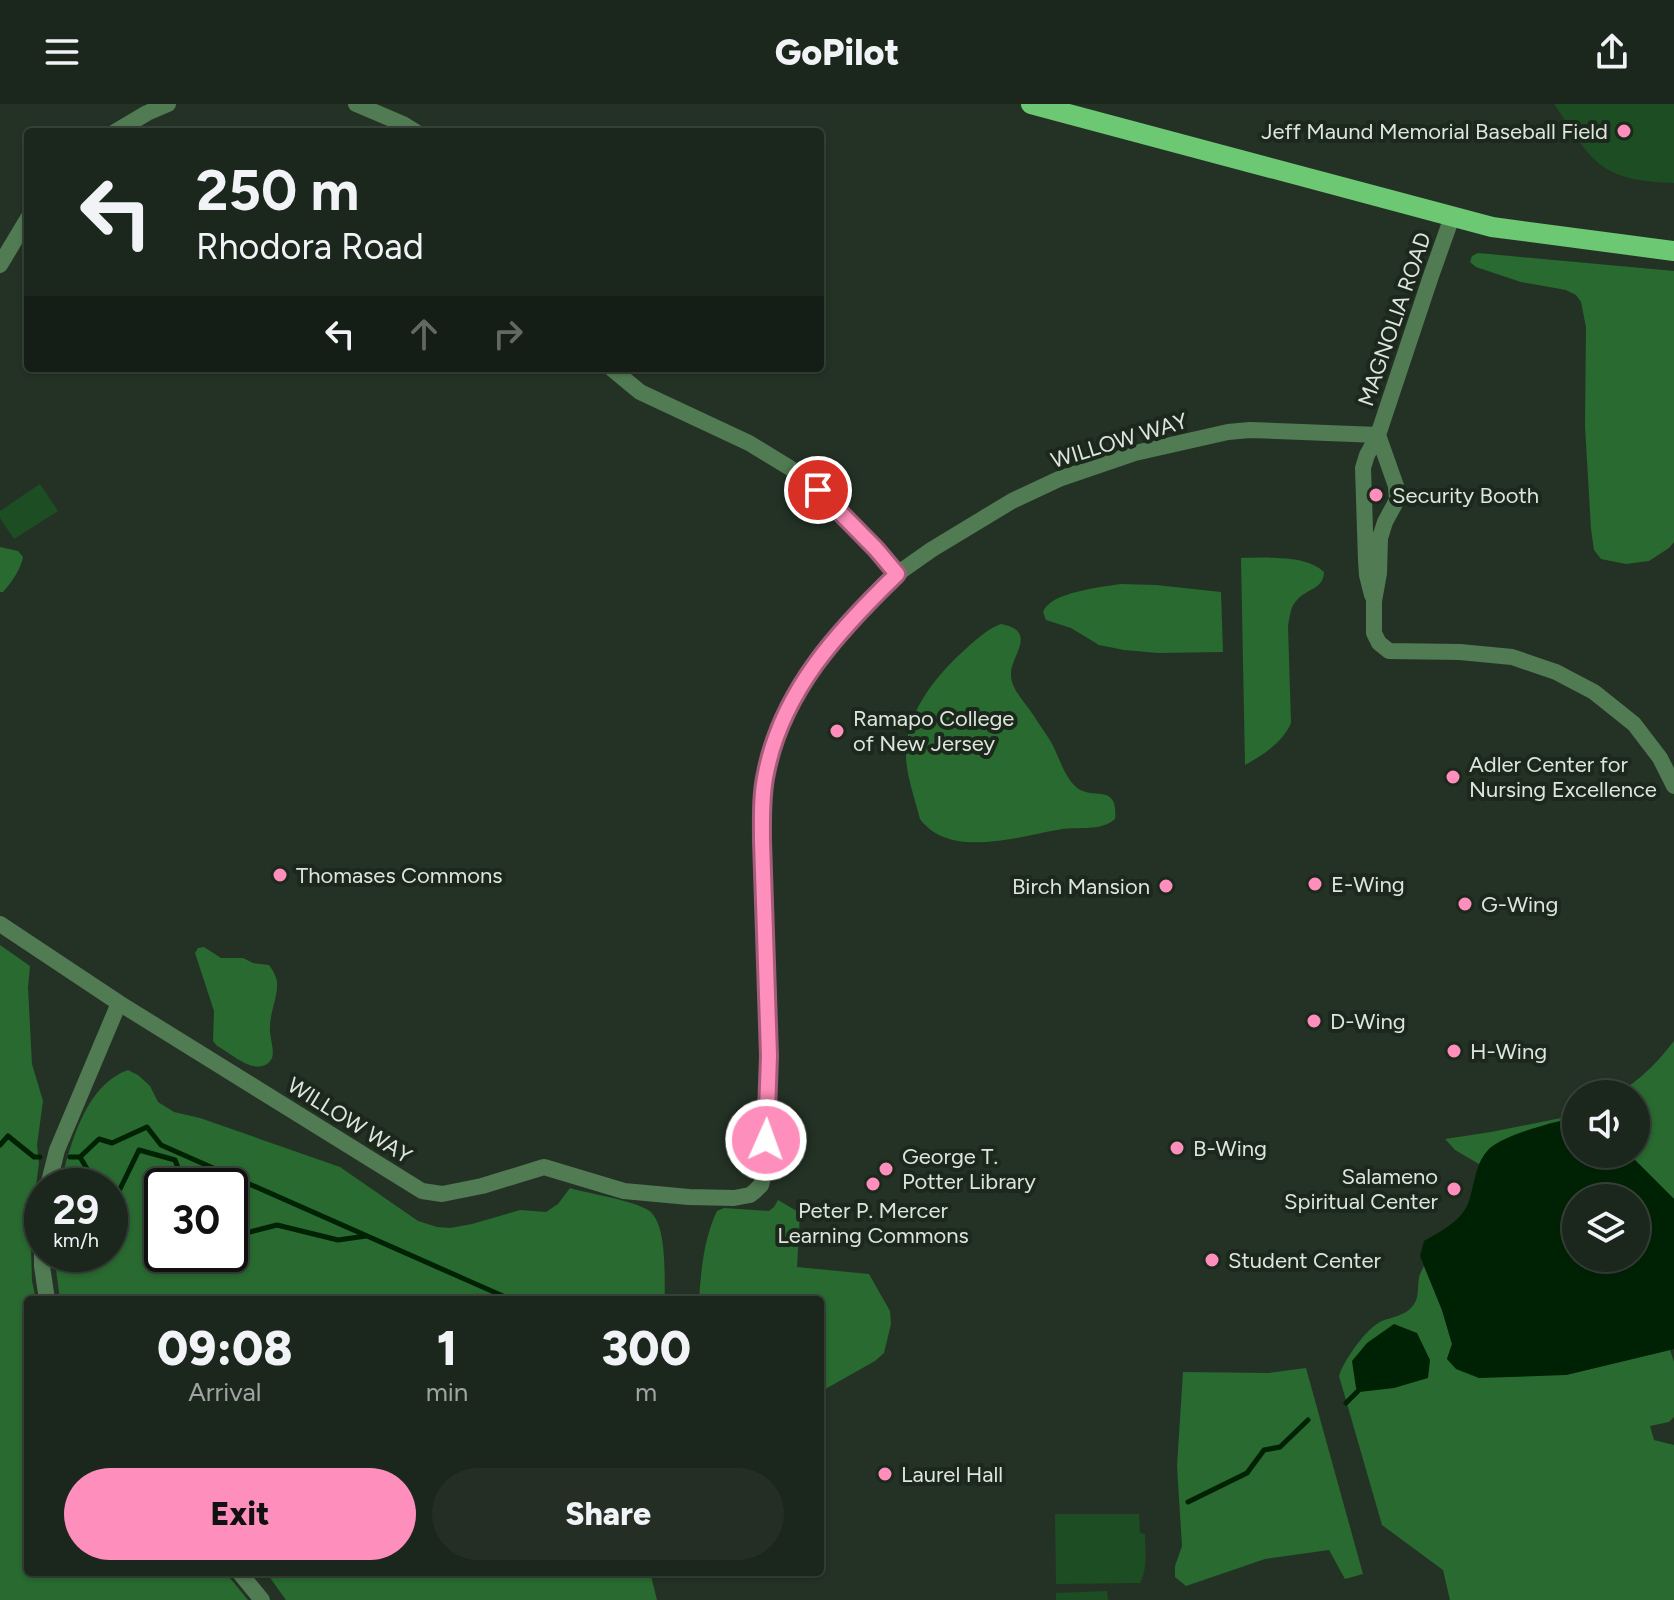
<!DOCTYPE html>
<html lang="en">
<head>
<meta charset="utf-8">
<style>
  :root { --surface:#1b261c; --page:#242e25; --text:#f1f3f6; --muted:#a0a5a3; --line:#39433b; --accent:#fe8ebb }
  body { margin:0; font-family:Figtree,sans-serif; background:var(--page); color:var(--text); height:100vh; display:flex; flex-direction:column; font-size:30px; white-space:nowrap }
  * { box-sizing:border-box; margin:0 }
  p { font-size:26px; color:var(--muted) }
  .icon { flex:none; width:44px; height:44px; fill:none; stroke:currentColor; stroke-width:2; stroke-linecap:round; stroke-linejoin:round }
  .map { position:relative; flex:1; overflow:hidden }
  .side { position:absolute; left:24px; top:1192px; width:800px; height:280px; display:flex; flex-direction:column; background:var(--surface); border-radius:8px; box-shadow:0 2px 6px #0004,0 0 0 2px var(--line) }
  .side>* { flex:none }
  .top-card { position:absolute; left:24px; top:24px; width:800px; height:244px; border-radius:8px; box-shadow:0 2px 6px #0004,0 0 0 2px var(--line); background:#1b261c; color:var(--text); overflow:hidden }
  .buttons { position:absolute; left:1562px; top:976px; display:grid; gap:16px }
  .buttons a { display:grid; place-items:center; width:88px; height:88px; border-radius:50%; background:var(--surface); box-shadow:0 2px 6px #0004,0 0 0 2px var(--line); font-size:40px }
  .speed { position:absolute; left:24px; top:1064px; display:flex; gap:16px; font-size:40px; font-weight:700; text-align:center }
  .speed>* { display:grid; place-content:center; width:104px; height:104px; border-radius:50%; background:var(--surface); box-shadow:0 2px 6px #0004,0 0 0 2px var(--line); line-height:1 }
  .speed small { font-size:20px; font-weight:400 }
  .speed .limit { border:4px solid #111; border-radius:12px; background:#fff; color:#111 }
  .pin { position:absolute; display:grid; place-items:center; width:68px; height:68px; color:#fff; margin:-34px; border:4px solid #fff; border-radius:50%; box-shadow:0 2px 8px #0007 }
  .me { position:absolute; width:88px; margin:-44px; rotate:2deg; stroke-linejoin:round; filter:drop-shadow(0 0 6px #0008) }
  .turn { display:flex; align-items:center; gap:28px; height:168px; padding:0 40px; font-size:36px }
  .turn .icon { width:104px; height:104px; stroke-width:2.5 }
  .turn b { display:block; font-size:56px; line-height:68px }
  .lanes { display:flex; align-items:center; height:76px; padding:0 40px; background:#0003; justify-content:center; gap:40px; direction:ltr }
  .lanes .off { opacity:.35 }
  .eta { display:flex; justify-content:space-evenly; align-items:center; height:136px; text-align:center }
  .eta b { font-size:48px; font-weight:800; line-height:56px }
  .cta { display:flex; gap:16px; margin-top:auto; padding:16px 40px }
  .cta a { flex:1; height:92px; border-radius:48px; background:var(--accent); color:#111; font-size:32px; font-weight:800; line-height:92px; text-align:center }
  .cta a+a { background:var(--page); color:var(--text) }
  header { display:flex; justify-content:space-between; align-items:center; height:104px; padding:0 40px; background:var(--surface); font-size:36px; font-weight:800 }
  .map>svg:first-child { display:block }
</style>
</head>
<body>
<header><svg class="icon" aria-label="menu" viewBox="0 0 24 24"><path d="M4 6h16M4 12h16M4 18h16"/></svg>GoPilot<svg class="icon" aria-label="share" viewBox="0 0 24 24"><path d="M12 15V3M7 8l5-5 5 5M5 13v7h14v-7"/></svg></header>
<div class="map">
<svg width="1674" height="1496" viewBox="0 0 1674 1496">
  <rect width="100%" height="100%" fill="#243225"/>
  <path fill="#1d4e23" d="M 1554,0 L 1674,0 L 1674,79 C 1648,78 1616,76 1596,57 C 1579,41 1567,18 1554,0 Z
    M 40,380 L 58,407 L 14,435 L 0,414 L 0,407 Z
    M 1055,1410 L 1139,1410 L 1140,1429 L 1145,1430 C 1145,1446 1148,1464 1140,1479 L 1056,1480 Z
    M 1107,1487 L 1108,1496 L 1056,1496 L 1056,1489 Z"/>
  <path fill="#286a2f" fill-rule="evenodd" d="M 1478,149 L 1674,167 L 1674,438 L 1669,444 L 1649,457 L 1626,460 L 1601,455 L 1594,446 L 1591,425 L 1585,322 L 1586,223 L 1581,198 L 1576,191 L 1566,186 L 1521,178 L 1476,163 L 1470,158 L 1472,152 Z
    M 0,443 L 18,447 L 23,453 C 21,465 11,479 3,488 L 0,488 Z
    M 1241,454 C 1265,454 1306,450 1324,468 C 1324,485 1306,485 1297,496 C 1290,503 1290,512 1288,522 L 1291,619 C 1283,638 1263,651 1245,661 Z
    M 1121,480 L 1156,481 L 1221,488 L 1223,548 L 1158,549 L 1124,546 L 1099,541 L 1071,524 L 1046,516 L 1043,508 C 1050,488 1102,483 1121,480 Z
    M 1001,520 C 1038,527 1012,550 1011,569 C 1010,585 1026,599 1034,612 C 1039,621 1046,629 1051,638 C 1059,652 1063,670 1075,682 C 1091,698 1119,677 1115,715 C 1102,727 1079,723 1062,725 C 1020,732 950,756 920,715 C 914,691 902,661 907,636 C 914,596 942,566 971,540 C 981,532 989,524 1001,520 Z
    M 0,841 L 30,862 L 28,884 L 32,960 L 43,997 L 37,1041 L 39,1059 L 32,1112 L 31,1144 L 32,1177 L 36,1196 L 28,1196 L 28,1468 L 225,1468 L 248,1496 L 0,1496 Z
    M 204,843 L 221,854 L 243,854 L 253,859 L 269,861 C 273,866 276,872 277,878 C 278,893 270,908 270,923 C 269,932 275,946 272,954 C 270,958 267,961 262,962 C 248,966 229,948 217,942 L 213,937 L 214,907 L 195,849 L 198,844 Z
    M 1674,937 L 1674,1095 L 1629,1050 L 1636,1050 L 1636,990 L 1617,990 C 1641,975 1656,960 1674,937 Z
    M 128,966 L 138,971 L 150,982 L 158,998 L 174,1008 L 200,1014 L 340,1063 L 418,1117 L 437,1123 L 450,1124 L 472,1120 L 520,1106 L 546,1108 L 558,1100 L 570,1084 C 590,1090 632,1096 648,1106 C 668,1118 664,1175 665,1196 L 60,1196 L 54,1150 L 110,1150 L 110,1082 L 60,1082 C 70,1042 85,981 128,966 ZM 162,1082 L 230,1082 L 230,1150 L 162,1150 Z
    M 1576,1011 L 1576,1014 L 1550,1019 L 1516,1031 L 1490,1044 L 1479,1060 L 1455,1046 L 1445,1035 L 1491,1028 Z
    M 778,1096 L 800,1109 L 797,1163 L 869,1170 L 890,1207 L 891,1220 L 884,1249 L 875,1257 L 820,1288 L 820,1196 L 699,1196 C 701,1166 704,1134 717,1107 L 724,1104 L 769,1107 L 774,1103 Z
    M 1424,1162 L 1442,1206 L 1452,1240 L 1447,1255 L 1566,1271 L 1670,1246 L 1674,1258 L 1674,1313 L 1669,1318 L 1650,1322 L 1654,1336 L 1674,1341 L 1674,1496 L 1450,1496 L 1443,1466 L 1382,1421 L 1339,1272 C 1344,1256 1367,1223 1382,1217 C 1392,1213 1403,1212 1411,1204 C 1420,1195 1417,1185 1419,1174 C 1419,1171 1423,1164 1424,1162 Z
    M 1306,1264 L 1363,1470 L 1345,1475 L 1329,1446 L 1265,1455 L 1186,1482 L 1175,1473 L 1175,1462 L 1182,1442 L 1177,1362 L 1183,1268 L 1269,1269 Z
    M 266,1468 L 650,1468 L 657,1496 L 286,1496 Z"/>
  <path fill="#002204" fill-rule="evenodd" d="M 1576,1014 L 1576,1050 L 1629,1050 L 1674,1095 L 1674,1245 L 1566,1271 L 1479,1274 L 1456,1265 L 1447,1255 L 1452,1240 L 1442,1206 L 1420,1152 L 1424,1137 C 1440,1128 1463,1116 1469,1097 C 1475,1079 1475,1059 1489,1045 C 1505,1030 1554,1018 1576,1014 ZM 1576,1094 L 1636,1094 L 1636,1154 L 1576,1154 Z
    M 1394,1220 L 1417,1229 L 1430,1256 L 1428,1274 L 1394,1284 L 1359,1288 L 1356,1284 L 1352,1257 L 1367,1239 Z"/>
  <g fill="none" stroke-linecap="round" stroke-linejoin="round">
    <path stroke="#002204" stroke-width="5" d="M 0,1041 L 8,1032 L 34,1053 L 40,1053
      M 70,1053 L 80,1053 L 99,1035 L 112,1039 L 147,1023 L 161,1041 L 512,1196
      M 80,1053 L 90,1070 L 100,1082
      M 110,1087 L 120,1085 L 139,1046 L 175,1056 L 185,1082
      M 230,1133 L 277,1121 L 338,1136 L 366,1132
      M 1346,1299 L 1358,1287
      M 1188,1398 L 1247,1369 L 1264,1346 L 1280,1343 L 1308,1316"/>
    <path stroke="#517b52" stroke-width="16" d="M 356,0 L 403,20 L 416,28
      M 115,28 L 147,9 L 168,0
      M 0,161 L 28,114
      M 611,264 L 640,288 L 749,339 L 790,364 L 818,386 L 876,445 L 897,470
      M 1378,331 L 1396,382 L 1397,396 L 1385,418 L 1380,434 L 1379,469 L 1374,497 L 1374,529 L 1379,539 L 1389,547 L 1460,548 L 1512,553 L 1556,568 L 1594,588 L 1634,620 L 1660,654 L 1674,682
      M 1372,491 L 1367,471 L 1366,456 L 1363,364 L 1367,351 L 1378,331 L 1431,172 L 1452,113
      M 0,820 L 119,899 L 422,1087 L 442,1090 L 482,1082 L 544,1063 L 624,1087 L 689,1093 L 734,1094 L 750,1091 L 755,1087 L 761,1081 L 766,1063 L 769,952 L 762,737 L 765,671 L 778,626 L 793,593 L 811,564 L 829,541 L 897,470 L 931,446 L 1012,397 L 1059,375 L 1135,349 L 1228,328 L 1250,326 L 1378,331
      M 48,1082 L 57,1046 L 119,899
      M 42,1128 L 42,1162 L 47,1196
      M 239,1468 L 262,1496"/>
    <path stroke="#6dc873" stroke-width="20" d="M 1031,0 L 1492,123 L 1674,147"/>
  </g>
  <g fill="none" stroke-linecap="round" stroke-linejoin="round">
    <defs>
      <path id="route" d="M 766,1036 L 769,952 L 762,737 C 762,715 761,691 766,669 C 782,587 839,526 897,470 L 876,445 L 818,386"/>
    </defs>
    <use href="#route" stroke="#a55c7a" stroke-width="20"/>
    <use href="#route" stroke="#fe8ebb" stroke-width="14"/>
  </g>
  <g fill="#fe8ebb" stroke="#1b281b" stroke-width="3">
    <circle cx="1624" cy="27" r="8"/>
    <circle cx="1376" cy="391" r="8"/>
    <circle cx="837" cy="627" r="8"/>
    <circle cx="1453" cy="673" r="8"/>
    <circle cx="280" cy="771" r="8"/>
    <circle cx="1315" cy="780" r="8"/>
    <circle cx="1166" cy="782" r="8"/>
    <circle cx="1465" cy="800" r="8"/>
    <circle cx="1314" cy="917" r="8"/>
    <circle cx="1454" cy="947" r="8"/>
    <circle cx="1177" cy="1044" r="8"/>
    <circle cx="886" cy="1065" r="8"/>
    <circle cx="873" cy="1080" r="8"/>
    <circle cx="1454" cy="1085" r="8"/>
    <circle cx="1212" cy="1156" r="8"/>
    <circle cx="885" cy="1370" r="8"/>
  </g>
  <g text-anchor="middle" stroke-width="8" stroke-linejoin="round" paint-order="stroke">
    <g font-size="22" fill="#dde5dd" stroke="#1b281b" text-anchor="start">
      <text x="1608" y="35" text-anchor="end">Jeff Maund Memorial Baseball Field</text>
      <text x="1392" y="399">Security Booth</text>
      <text x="853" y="622">Ramapo College<tspan x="853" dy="25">of New Jersey</tspan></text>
      <text x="1469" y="668">Adler Center for<tspan x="1469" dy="25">Nursing Excellence</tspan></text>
      <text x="296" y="779">Thomases Commons</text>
      <text x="1331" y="788">E-Wing</text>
      <text x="1150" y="790" text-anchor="end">Birch Mansion</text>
      <text x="1481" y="808">G-Wing</text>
      <text x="1330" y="925">D-Wing</text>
      <text x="1470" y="955">H-Wing</text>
      <text x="1193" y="1052">B-Wing</text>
      <text x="902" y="1060">George T.<tspan x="902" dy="25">Potter Library</tspan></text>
      <text x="1438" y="1080" text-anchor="end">Salameno<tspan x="1438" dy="25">Spiritual Center</tspan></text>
      <text x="873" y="1114" text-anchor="middle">Peter P. Mercer<tspan x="873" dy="25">Learning Commons</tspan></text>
      <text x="1228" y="1164">Student Center</text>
      <text x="901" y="1378">Laurel Hall</text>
    </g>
    <g font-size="22" fill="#dde5dd" stroke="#1b281b">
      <text transform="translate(1394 215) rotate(-71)" y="8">MAGNOLIA ROAD</text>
      <text transform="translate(1119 336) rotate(-17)" y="8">WILLOW WAY</text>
      <text transform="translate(350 1016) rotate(32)" y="8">WILLOW WAY</text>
    </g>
  </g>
</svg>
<div class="buttons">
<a><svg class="icon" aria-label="sound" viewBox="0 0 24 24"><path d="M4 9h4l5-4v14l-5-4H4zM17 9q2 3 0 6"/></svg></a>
<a><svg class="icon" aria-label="layers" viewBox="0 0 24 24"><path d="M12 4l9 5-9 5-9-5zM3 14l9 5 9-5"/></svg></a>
</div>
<div class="speed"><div>29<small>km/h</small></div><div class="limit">30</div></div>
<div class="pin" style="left:818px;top:386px;background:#d93025"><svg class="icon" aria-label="arrive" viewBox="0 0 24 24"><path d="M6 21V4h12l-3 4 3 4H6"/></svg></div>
<svg class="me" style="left:766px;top:1036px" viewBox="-20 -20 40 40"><circle r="17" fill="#fe8ebb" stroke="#fff" stroke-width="3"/><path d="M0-11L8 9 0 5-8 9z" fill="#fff"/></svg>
<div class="top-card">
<div class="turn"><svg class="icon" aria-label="left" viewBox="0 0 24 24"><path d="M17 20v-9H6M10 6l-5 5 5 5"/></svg><div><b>250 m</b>Rhodora Road</div></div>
<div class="lanes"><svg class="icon" aria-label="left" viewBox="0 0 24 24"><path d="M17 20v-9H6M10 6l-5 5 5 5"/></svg><svg class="icon off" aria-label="ahead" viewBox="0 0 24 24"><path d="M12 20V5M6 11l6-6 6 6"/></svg><svg class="icon off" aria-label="right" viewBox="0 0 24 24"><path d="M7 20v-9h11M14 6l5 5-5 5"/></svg></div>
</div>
<section class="side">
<div class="eta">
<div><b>09:08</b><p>Arrival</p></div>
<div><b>1</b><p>min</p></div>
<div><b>300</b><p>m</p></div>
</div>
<div class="cta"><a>Exit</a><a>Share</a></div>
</section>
</div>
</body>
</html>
